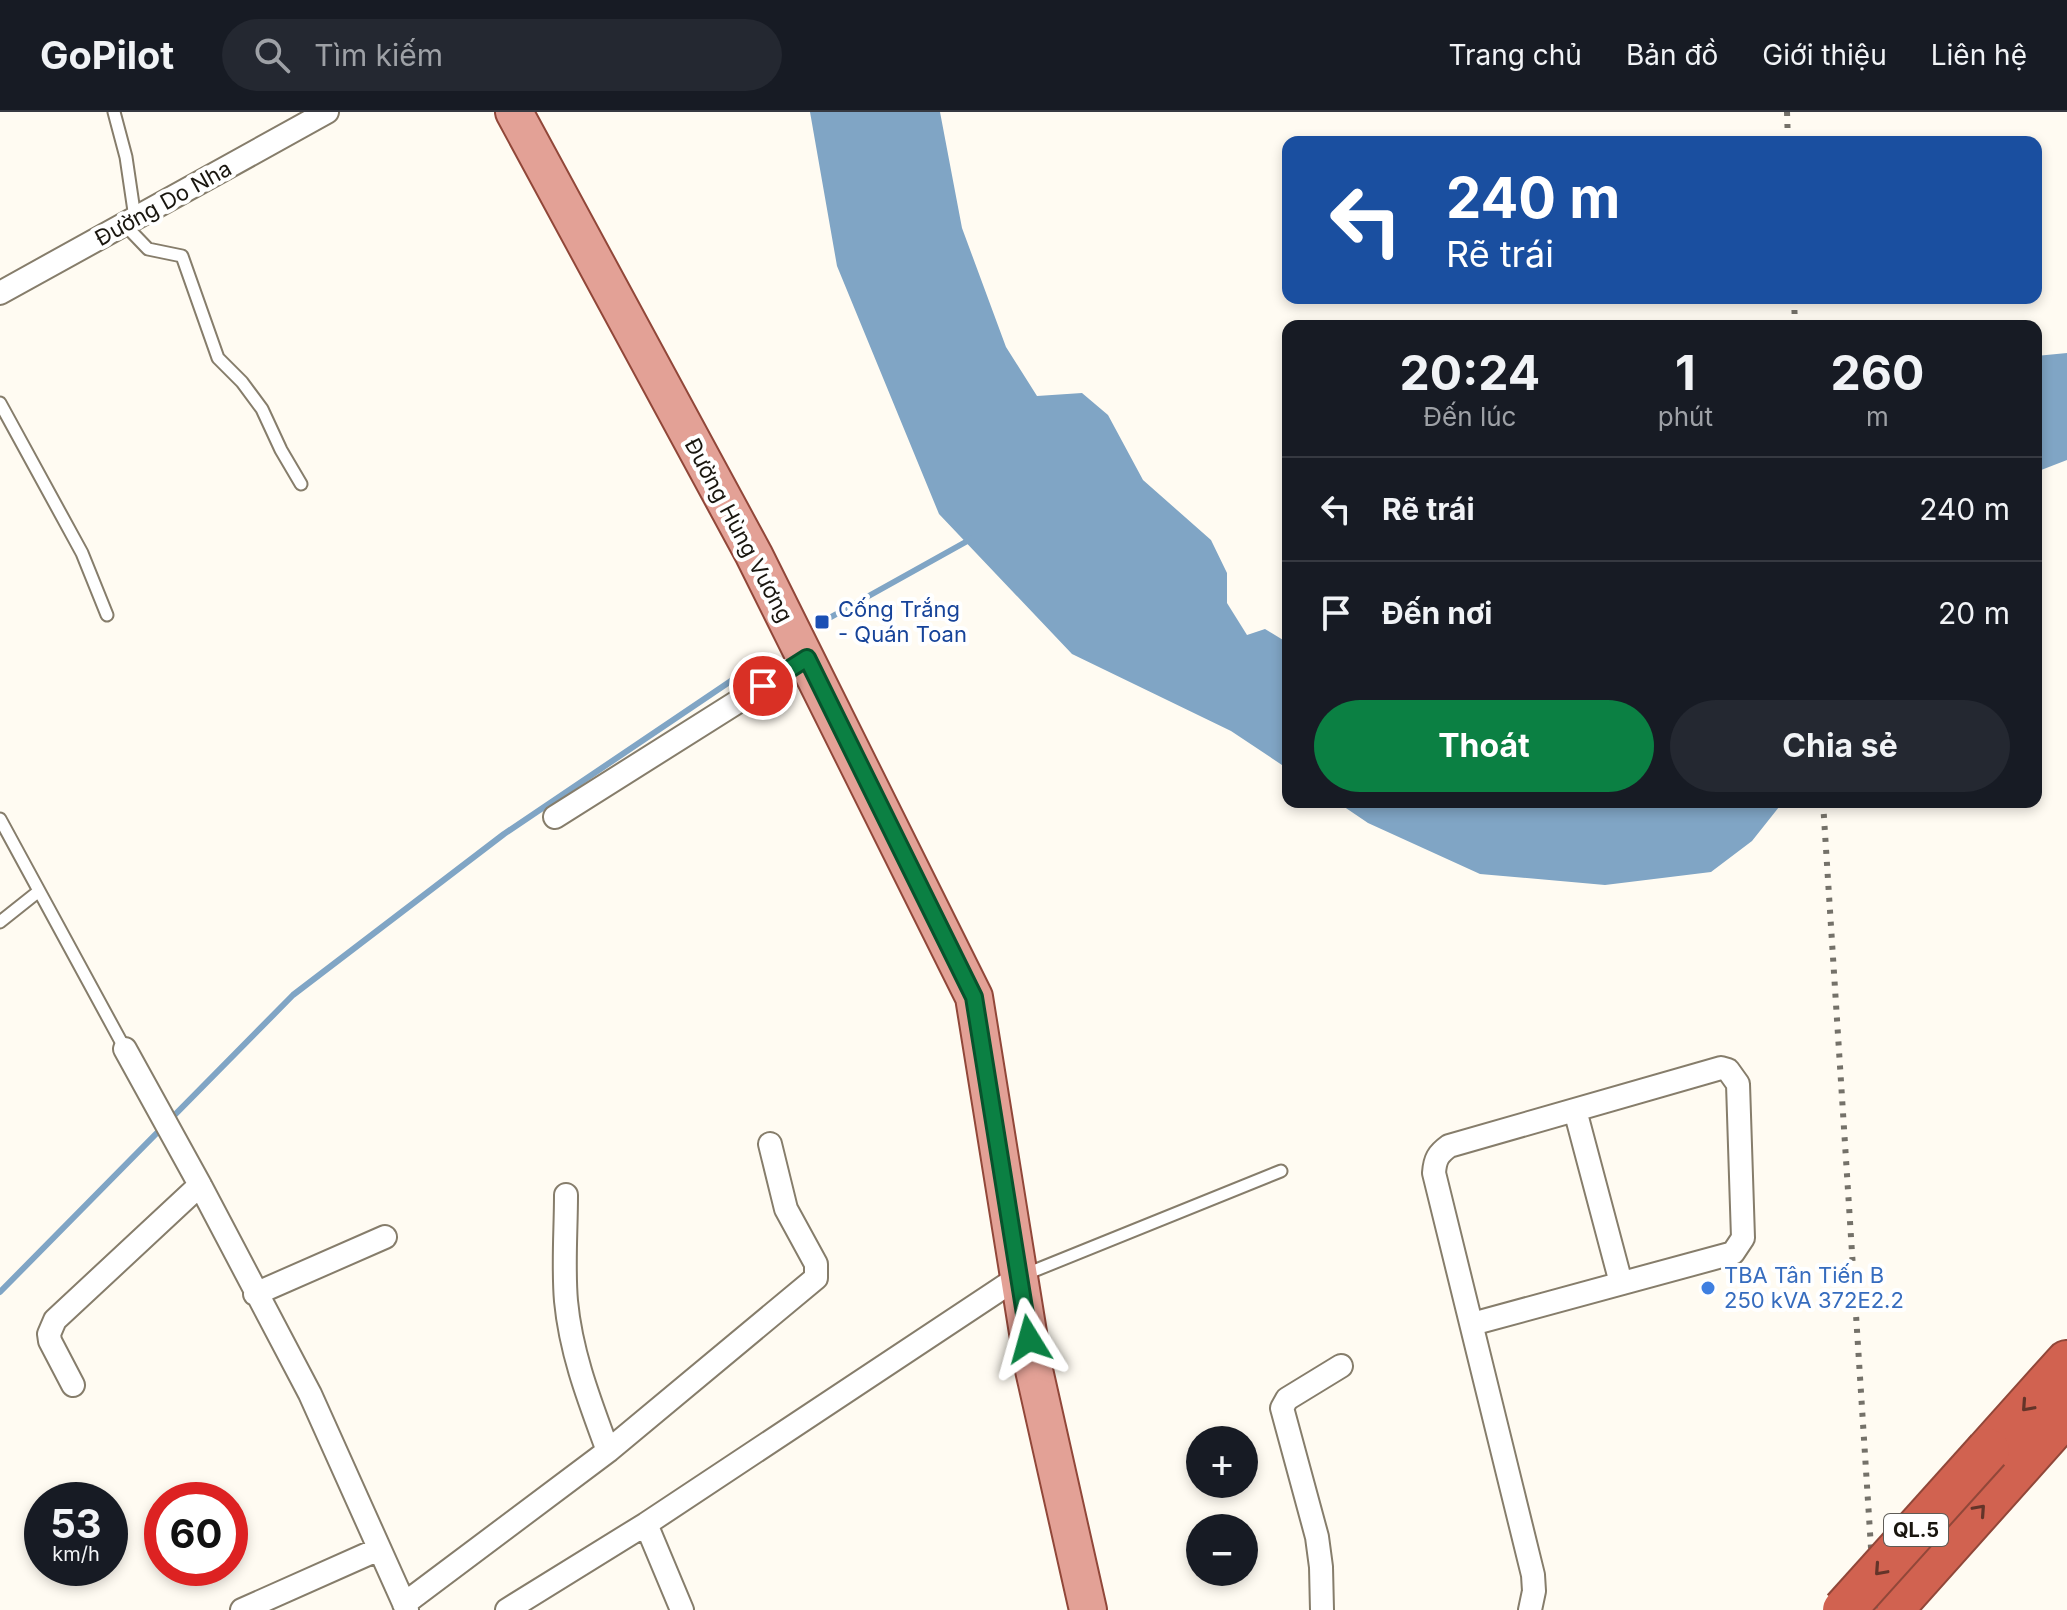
<!DOCTYPE html>
<html lang="vi">
<head>
<meta charset="utf-8">
<style>
  :root { --surface:#171b24; --page:#242831; --text:#f1f3f6; --muted:#9ea1a6; --line:#363941; --accent:#0b8043 }
  body { margin:0; font-family:Inter,sans-serif; background:var(--page); color:var(--text); height:100vh; display:flex; flex-direction:column; font-size:30px; white-space:nowrap }
  * { box-sizing:border-box; margin:0 }
  p { font-size:26px; color:var(--muted) }
  .icon { flex:none; width:44px; height:44px; fill:none; stroke:currentColor; stroke-width:2; stroke-linecap:round; stroke-linejoin:round }
  .map { position:relative; flex:1; overflow:hidden }
  .drawer { position:absolute; left:1282px; top:208px; width:760px; height:488px; display:flex; flex-direction:column; background:var(--surface); border-radius:16px; box-shadow:0 4px 12px #0003 }
  .drawer>* { flex:none }
  .banner { position:absolute; left:1282px; top:24px; width:760px; height:168px; border-radius:16px; box-shadow:0 4px 12px #0003; background:#1a4fa0; color:#fff; overflow:hidden }
  .tools { position:absolute; left:1186px; top:1314px; display:grid; gap:16px }
  .tools a { display:grid; place-items:center; width:72px; height:72px; border-radius:50%; background:var(--surface); box-shadow:0 4px 12px #0003; font-size:40px }
  .speed { position:absolute; left:24px; top:1370px; display:flex; gap:16px; font-size:40px; font-weight:700; text-align:center }
  .speed>* { display:grid; place-content:center; width:104px; height:104px; border-radius:50%; background:var(--surface); box-shadow:0 4px 12px #0003; line-height:1 }
  .speed small { font-size:20px; font-weight:400 }
  .speed .limit { border:12px solid #d22; background:#fff; color:#111 }
  .pin { position:absolute; display:grid; place-items:center; width:68px; height:68px; color:#fff; margin:-34px; border:4px solid #fff; border-radius:50%; box-shadow:0 2px 8px #0007 }
  .me { position:absolute; width:88px; margin:-44px; rotate:352deg; stroke-linejoin:round; filter:drop-shadow(0 0 6px #0008) }
  .turn { display:flex; align-items:center; gap:28px; height:168px; padding:0 32px; font-size:36px }
  .turn .icon { width:104px; height:104px; stroke-width:2.5 }
  .turn b { display:block; font-size:56px; line-height:68px }
  .eta { display:flex; justify-content:space-evenly; align-items:center; height:136px; text-align:center }
  .eta b { font-size:48px; font-weight:700; line-height:56px }
  .cta { display:flex; gap:16px; margin-top:auto; padding:16px 32px }
  .cta a { flex:1; height:92px; border-radius:48px; background:var(--accent); color:#fff; font-size:32px; font-weight:700; line-height:92px; text-align:center }
  .cta a+a { background:var(--page); color:var(--text) }
  ul { padding:0; list-style:none }
  li { display:flex; align-items:center; gap:24px; height:104px; padding:0 32px; border-top:2px solid var(--line) }
  li div { flex:1 }
  li b { display:block; font-size:30px }
  li em { font-style:normal }
  header { display:flex; align-items:center; gap:48px; box-sizing:border-box; height:112px; padding:0 40px; background:var(--surface); border-bottom:2px solid var(--line) }
  header strong { font-size:38px }
  nav { display:flex; gap:44px; margin-inline-start:auto; font-size:28px }
  .search { width:560px; height:72px; background:var(--page); display:flex; align-items:center; gap:20px; box-sizing:border-box; padding:0 28px; border-radius:44px; color:var(--muted); font-size:30px }
  .map>svg:first-child { display:block }
</style>
</head>
<body>
<header>
<strong>GoPilot</strong>
<div class="search"><svg class="icon" aria-label="search" viewBox="0 0 24 24"><circle cx="10" cy="10" r="6"/><path d="M15 15l6 6"/></svg>Tìm kiếm</div>
<nav><a>Trang chủ</a><a>Bản đồ</a><a>Giới thiệu</a><a>Liên hệ</a></nav>
</header>
<div class="map">
<svg width="2067" height="1498" viewBox="0 0 2067 1498">
  <rect width="100%" height="100%" fill="#fffbf2"/>
  <path fill="#80a5c5" d="M 810,0 L 940,0 L 962,116 L 1006,235 L 1037,284 L 1082,281 L 1108,303 L 1143,368 L 1211,428 L 1227,461 L 1227,491 L 1247,523 L 1265,517 L 1288,531 L 1288,657 L 1231,619 L 1072,542 L 939,402 L 837,154 Z
    M 2067,241 L 2067,348 L 2036,360 L 2036,244 Z
    M 1337,690 L 1783,690 L 1752,729 L 1711,760 L 1605,773 L 1480,762 L 1368,711 Z"/>
  <g fill="none" stroke-linecap="round" stroke-linejoin="round">
    <path stroke="#80a5c5" stroke-width="6" d="M 831,505 L 971,427
      M 0,1180 L 293,883 L 504,722 L 768,544"/>
    <defs>
      <path id="lane" d="M 114,0 L 126,45 L 135,106
        M 124,112 L 148,137 L 182,144 L 218,246 L 242,270 L 262,297 L 281,338 L 301,372
        M 0,291 L 82,441 L 107,503
        M 0,707 L 125,937
        M 0,810 L 39,779
        M 1026,1162 L 1281,1059"/>
      <path id="street" d="M 0,181 L 327,0
        M 555,705 L 807,546
        M 125,937 L 200,1073 L 310,1282 L 407,1498
        M 1575,998 L 1621,1171
        M 566,1083 C 566,1118 563,1154 566,1189 C 571,1242 590,1290 608,1339
        M 255,1182 L 385,1125
        M 1472,1212 L 1733,1141 L 1743,1126 L 1738,972 L 1728,958 L 1721,956 L 1449,1034 C 1438,1042 1435,1047 1434,1061 L 1533,1463 L 1534,1479 L 1530,1498
        M 73,1273 L 50,1229 L 49,1222 L 55,1208 L 200,1073
        M 646,1412 L 682,1498
        M 404,1492 L 608,1339 L 816,1166 L 816,1152 L 786,1097 L 770,1032
        M 242,1498 L 379,1437
        M 507,1498 L 646,1412 L 1020,1164
        M 1322,1498 L 1321,1455 L 1317,1425 L 1282,1296 L 1287,1287 L 1341,1254"/>
      <path id="primary" d="M 514,0 L 754,443 L 974,885 L 1034,1258 L 1088,1498"/>
      <path id="highway" d="M 1988,1338 L 2067,1250
        M 1891,1498 L 2067,1301"/>
    </defs>
    <use href="#lane" stroke="#867d6b" stroke-width="15"/>
    <use href="#street" stroke="#867d6b" stroke-width="26"/>
    <use href="#primary" stroke="#914739" stroke-width="40"/>
    <use href="#highway" stroke="#914739" stroke-width="46"/>
    <use href="#lane" stroke="#fff" stroke-width="11"/>
    <use href="#street" stroke="#fff" stroke-width="22"/>
    <use href="#primary" stroke="#e3a196" stroke-width="36"/>
    <use href="#highway" stroke="#d16250" stroke-width="42"/>
    <path stroke="#747169" stroke-width="6" stroke-dasharray="4 8" stroke-linecap="butt" d="M 1787,0 L 1788,30
      M 1794,186 L 1795,214
      M 1823,690 L 1875,1498"/>
    <defs>
      <path id="highway-bridge" d="M 1844,1498 L 1988,1338"/>
    </defs>
    <use href="#highway-bridge" stroke="#914739" stroke-width="46" stroke-linecap="butt"/>
    <use href="#highway-bridge" stroke="#d16250" stroke-width="42"/>
  </g>
  <defs><path id="oneway-chevron" d="M-2-3.5L2.5 0L-2 3.5" fill="none" stroke-width="1.6" stroke-linecap="round" stroke-linejoin="round" transform="scale(2)"/></defs>
  <g stroke="#633429">
    <use href="#oneway-chevron" transform="translate(2027 1294) rotate(132)"/>
    <use href="#oneway-chevron" transform="translate(1980 1398) rotate(-48)"/>
    <use href="#oneway-chevron" transform="translate(1880 1458) rotate(132)"/>
  </g>
  <g fill="none" stroke-linecap="round" stroke-linejoin="round">
    <defs>
      <path id="route" d="M 763,574 L 807,546 L 974,885 L 1029,1227"/>
    </defs>
    <use href="#route" stroke="#07532c" stroke-width="20"/>
    <use href="#route" stroke="#0b8043" stroke-width="14"/>
  </g>
  <rect fill="#1a4fb4" stroke="#fff" stroke-width="3" x="814" y="502" width="16" height="16" rx="4"/>
  <circle fill="#3f7fe0" stroke="#fff" stroke-width="3" cx="1708" cy="1176" r="8"/>
  <g text-anchor="middle" stroke-width="8" stroke-linejoin="round" paint-order="stroke">
    <rect fill="#fff" stroke="#5e5c57" stroke-width="2" x="1884" y="1402" width="64" height="32" rx="6"/>
    <g font-size="20" font-weight="bold" fill="#19160f">
      <text x="1916" y="1425">QL.5</text>
    </g>
    <g font-size="22" fill="#19160f" stroke="#fff">
      <text transform="translate(163 91) rotate(-29)" y="8">Đường Do Nha</text>
      <text transform="translate(739 418) rotate(62)" y="8">Đường Hùng Vương</text>
    </g>
    <g font-size="22" fill="#164399" stroke="#fff" text-anchor="start">
      <text x="838" y="505">Cống Trắng<tspan x="838" dy="25">- Quán Toan</tspan></text>
    </g>
    <g font-size="22" fill="#366cbe" stroke="#fff" text-anchor="start">
      <text x="1724" y="1171">TBA Tân Tiến B<tspan x="1724" dy="25">250 kVA 372E2.2</tspan></text>
    </g>
  </g>
</svg>
<div class="tools">
<a>+</a>
<a>−</a>
</div>
<div class="speed"><div>53<small>km/h</small></div><div class="limit">60</div></div>
<div class="pin" style="left:763px;top:574px;background:#d93025"><svg class="icon" aria-label="arrive" viewBox="0 0 24 24"><path d="M6 21V4h12l-3 4 3 4H6"/></svg></div>
<svg class="me" style="left:1029px;top:1227px" viewBox="-20 -20 40 40"><path d="M0-17L14 15 0 8-14 15z" fill="#0b8043" stroke="#fff" stroke-width="4"/></svg>
<div class="banner">
<div class="turn"><svg class="icon" aria-label="left" viewBox="0 0 24 24"><path d="M17 20v-9H6M10 6l-5 5 5 5"/></svg><div><b>240 m</b>Rẽ trái</div></div>
</div>
<section class="drawer">
<div class="eta">
<div><b>20:24</b><p>Đến lúc</p></div>
<div><b>1</b><p>phút</p></div>
<div><b>260</b><p>m</p></div>
</div>
<ul>
<li><svg class="icon" aria-label="left" viewBox="0 0 24 24"><path d="M17 20v-9H6M10 6l-5 5 5 5"/></svg><div><b>Rẽ trái</b></div><em>240 m</em></li>
<li><svg class="icon" aria-label="arrive" viewBox="0 0 24 24"><path d="M6 21V4h12l-3 4 3 4H6"/></svg><div><b>Đến nơi</b></div><em>20 m</em></li>
</ul>
<div class="cta"><a>Thoát</a><a>Chia sẻ</a></div>
</section>
</div>
</body>
</html>
